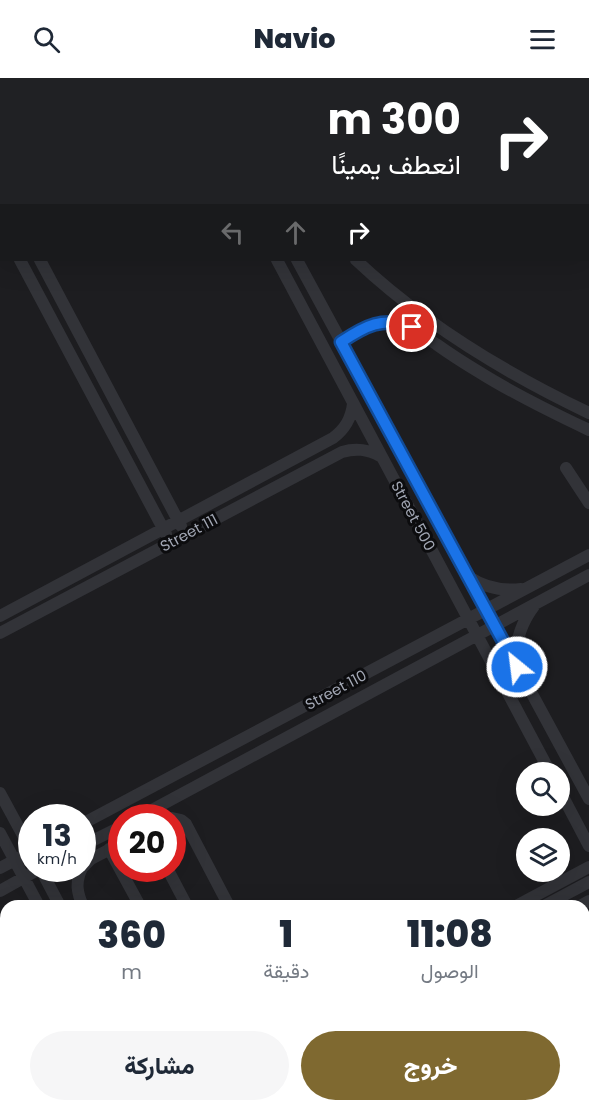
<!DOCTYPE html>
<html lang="ar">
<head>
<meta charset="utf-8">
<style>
  :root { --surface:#fff; --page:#f6f6f7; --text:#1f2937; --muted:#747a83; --accent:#7f6930 }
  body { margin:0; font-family:Poppins,Vazirmatn,sans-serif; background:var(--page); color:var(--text); direction:rtl; height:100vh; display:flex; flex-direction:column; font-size:22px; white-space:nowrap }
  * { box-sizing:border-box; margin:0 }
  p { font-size:20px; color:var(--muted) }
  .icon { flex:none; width:33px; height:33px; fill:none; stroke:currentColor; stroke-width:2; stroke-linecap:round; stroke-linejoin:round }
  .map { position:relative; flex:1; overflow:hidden; direction:ltr }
  .sheet { position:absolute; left:0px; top:822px; width:590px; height:212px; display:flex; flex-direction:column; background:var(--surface); border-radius:18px 18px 0 0; box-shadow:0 6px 24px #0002; direction:rtl }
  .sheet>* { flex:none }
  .hud { position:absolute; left:0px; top:0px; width:590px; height:183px; box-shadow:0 6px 24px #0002; direction:rtl; background:#202124; color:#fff; overflow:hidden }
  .tools { position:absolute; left:516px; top:684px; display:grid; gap:12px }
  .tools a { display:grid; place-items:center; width:54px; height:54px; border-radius:50%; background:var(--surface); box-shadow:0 6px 24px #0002; font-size:30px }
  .speed { position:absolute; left:18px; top:726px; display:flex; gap:12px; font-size:30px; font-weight:700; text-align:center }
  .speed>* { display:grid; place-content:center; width:78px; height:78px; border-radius:50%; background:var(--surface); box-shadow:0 6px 24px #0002; line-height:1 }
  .speed small { font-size:15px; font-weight:400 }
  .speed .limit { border:9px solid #d22; background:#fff; color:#111 }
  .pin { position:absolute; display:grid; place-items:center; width:51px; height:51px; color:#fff; margin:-26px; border:3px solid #fff; border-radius:50%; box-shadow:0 2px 6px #0007 }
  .me { position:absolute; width:66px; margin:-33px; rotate:331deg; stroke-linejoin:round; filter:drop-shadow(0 0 4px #0008) }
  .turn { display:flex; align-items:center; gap:21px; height:126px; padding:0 30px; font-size:27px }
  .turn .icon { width:78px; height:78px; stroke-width:2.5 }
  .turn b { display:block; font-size:42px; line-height:51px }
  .lanes { display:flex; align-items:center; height:57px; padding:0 30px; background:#0003; justify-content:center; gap:30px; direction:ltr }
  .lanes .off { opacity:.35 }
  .eta { display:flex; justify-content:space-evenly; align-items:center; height:102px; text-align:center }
  .eta b { font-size:36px; font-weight:800; line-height:42px }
  .cta { display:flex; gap:12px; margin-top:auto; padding:12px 30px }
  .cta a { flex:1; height:69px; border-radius:36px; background:var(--accent); color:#fff; font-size:24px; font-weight:800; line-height:69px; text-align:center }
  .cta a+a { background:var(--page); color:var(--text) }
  header { display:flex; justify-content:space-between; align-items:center; height:78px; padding:0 30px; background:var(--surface); font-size:27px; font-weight:800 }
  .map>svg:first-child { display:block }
</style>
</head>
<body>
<header><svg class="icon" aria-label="menu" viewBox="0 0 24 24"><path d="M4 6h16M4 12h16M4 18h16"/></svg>Navio<svg class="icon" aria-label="search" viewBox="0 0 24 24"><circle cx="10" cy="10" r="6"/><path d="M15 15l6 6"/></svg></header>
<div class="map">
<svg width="589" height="1033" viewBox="0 0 589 1033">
  <rect width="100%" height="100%" fill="#111113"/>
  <path fill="#1d1d20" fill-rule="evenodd" d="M 0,0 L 589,0 L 589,1033 L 0,1033 ZM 2,2 L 588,2 L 588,182 L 2,182 ZM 526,694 L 560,694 L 560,728 L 526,728 ZM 32,740 L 82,740 L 82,790 L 32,790 ZM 122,740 L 172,740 L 172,790 L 122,790 ZM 526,760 L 560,760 L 560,794 L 526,794 ZM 6,828 L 584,828 L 584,1028 L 6,1028 Z"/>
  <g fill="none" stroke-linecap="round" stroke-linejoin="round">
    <path stroke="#323338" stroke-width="12" d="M 181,0 L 182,2
      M 465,0 L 466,2
      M 499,0 L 501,2
      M 203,2 L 205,0
      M 588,73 L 589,73
      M 588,101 L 589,102
      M 0,106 L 2,109
      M 0,144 L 2,147
      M 20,182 L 166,456
      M 40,182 L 181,448
      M 277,182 L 550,694
      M 297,182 L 589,721
      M 356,182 C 424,246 505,295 589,335
      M 341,264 C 358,253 375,241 396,245 C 412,247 423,258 436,266 C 450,276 464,285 479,294 C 514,316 551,334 589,352
      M 566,390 L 589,425
      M 469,499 C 485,510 502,513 521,511
      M 0,538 L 333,360 C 345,351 351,341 353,326
      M 0,555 L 342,374 C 356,370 367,371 380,378
      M 516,585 C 515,563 521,545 534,528
      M 560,713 L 589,768
      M 0,715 L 32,774
      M 137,740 L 589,497
      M 172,740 L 181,742 L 186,746 L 229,828
      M 82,746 L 589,477
      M 0,755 L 39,828
      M 82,768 L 122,748
      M 109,771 L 140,828
      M 0,790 L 32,773
      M 40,790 L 60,828
      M 82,790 L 91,781 L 122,765
      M 82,790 C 75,804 77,815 83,828
      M 167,790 L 187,828
      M 0,813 L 41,790
      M 516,828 L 589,789
      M 544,828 L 589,804
      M 580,828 L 589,823
      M 584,880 L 589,880
      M 584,1013 L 589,1012
      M 538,1028 L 538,1033
      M 133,1033 L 143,1028
      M 158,1033 L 168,1028
      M 199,1033 L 209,1028
      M 466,1033 L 481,1028"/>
  </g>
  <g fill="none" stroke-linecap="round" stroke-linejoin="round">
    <defs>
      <path id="route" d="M 412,249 C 383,238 365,248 341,264 L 517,589"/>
    </defs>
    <use href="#route" stroke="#114b97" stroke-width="15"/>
    <use href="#route" stroke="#1a73e8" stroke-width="10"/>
  </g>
  <g text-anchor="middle" stroke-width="6" stroke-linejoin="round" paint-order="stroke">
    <g font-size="15" fill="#a2a7b4" stroke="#0c0c0e">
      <text transform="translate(413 438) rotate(62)" y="5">Street 500</text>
      <text transform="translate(189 455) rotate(-28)" y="5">Street 111</text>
      <text transform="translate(336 612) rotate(-28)" y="5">Street 110</text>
    </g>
  </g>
</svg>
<div class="tools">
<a><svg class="icon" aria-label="search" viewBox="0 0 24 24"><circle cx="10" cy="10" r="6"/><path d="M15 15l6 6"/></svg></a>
<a><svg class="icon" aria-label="layers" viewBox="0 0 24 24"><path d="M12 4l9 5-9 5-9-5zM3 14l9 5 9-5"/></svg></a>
</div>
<div class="speed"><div>13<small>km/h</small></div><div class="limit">20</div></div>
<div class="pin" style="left:412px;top:249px;background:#d93025"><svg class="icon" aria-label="arrive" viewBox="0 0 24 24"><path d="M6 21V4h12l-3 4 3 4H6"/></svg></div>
<svg class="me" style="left:517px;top:589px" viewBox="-20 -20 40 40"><circle r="17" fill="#1a73e8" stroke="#fff" stroke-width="3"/><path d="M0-11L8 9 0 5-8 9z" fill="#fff"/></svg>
<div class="hud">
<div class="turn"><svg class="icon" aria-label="right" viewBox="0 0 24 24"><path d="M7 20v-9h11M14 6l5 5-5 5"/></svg><div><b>300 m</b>انعطف يمينًا</div></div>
<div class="lanes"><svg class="icon off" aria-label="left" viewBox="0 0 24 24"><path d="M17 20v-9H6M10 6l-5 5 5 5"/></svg><svg class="icon off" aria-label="ahead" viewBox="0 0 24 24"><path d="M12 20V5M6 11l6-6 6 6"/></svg><svg class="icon" aria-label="right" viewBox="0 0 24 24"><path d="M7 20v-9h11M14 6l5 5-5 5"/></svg></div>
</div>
<section class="sheet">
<div class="eta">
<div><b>11:08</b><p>الوصول</p></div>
<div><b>1</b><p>دقيقة</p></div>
<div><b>360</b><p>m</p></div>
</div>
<div class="cta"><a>خروج</a><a>مشاركة</a></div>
</section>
</div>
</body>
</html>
